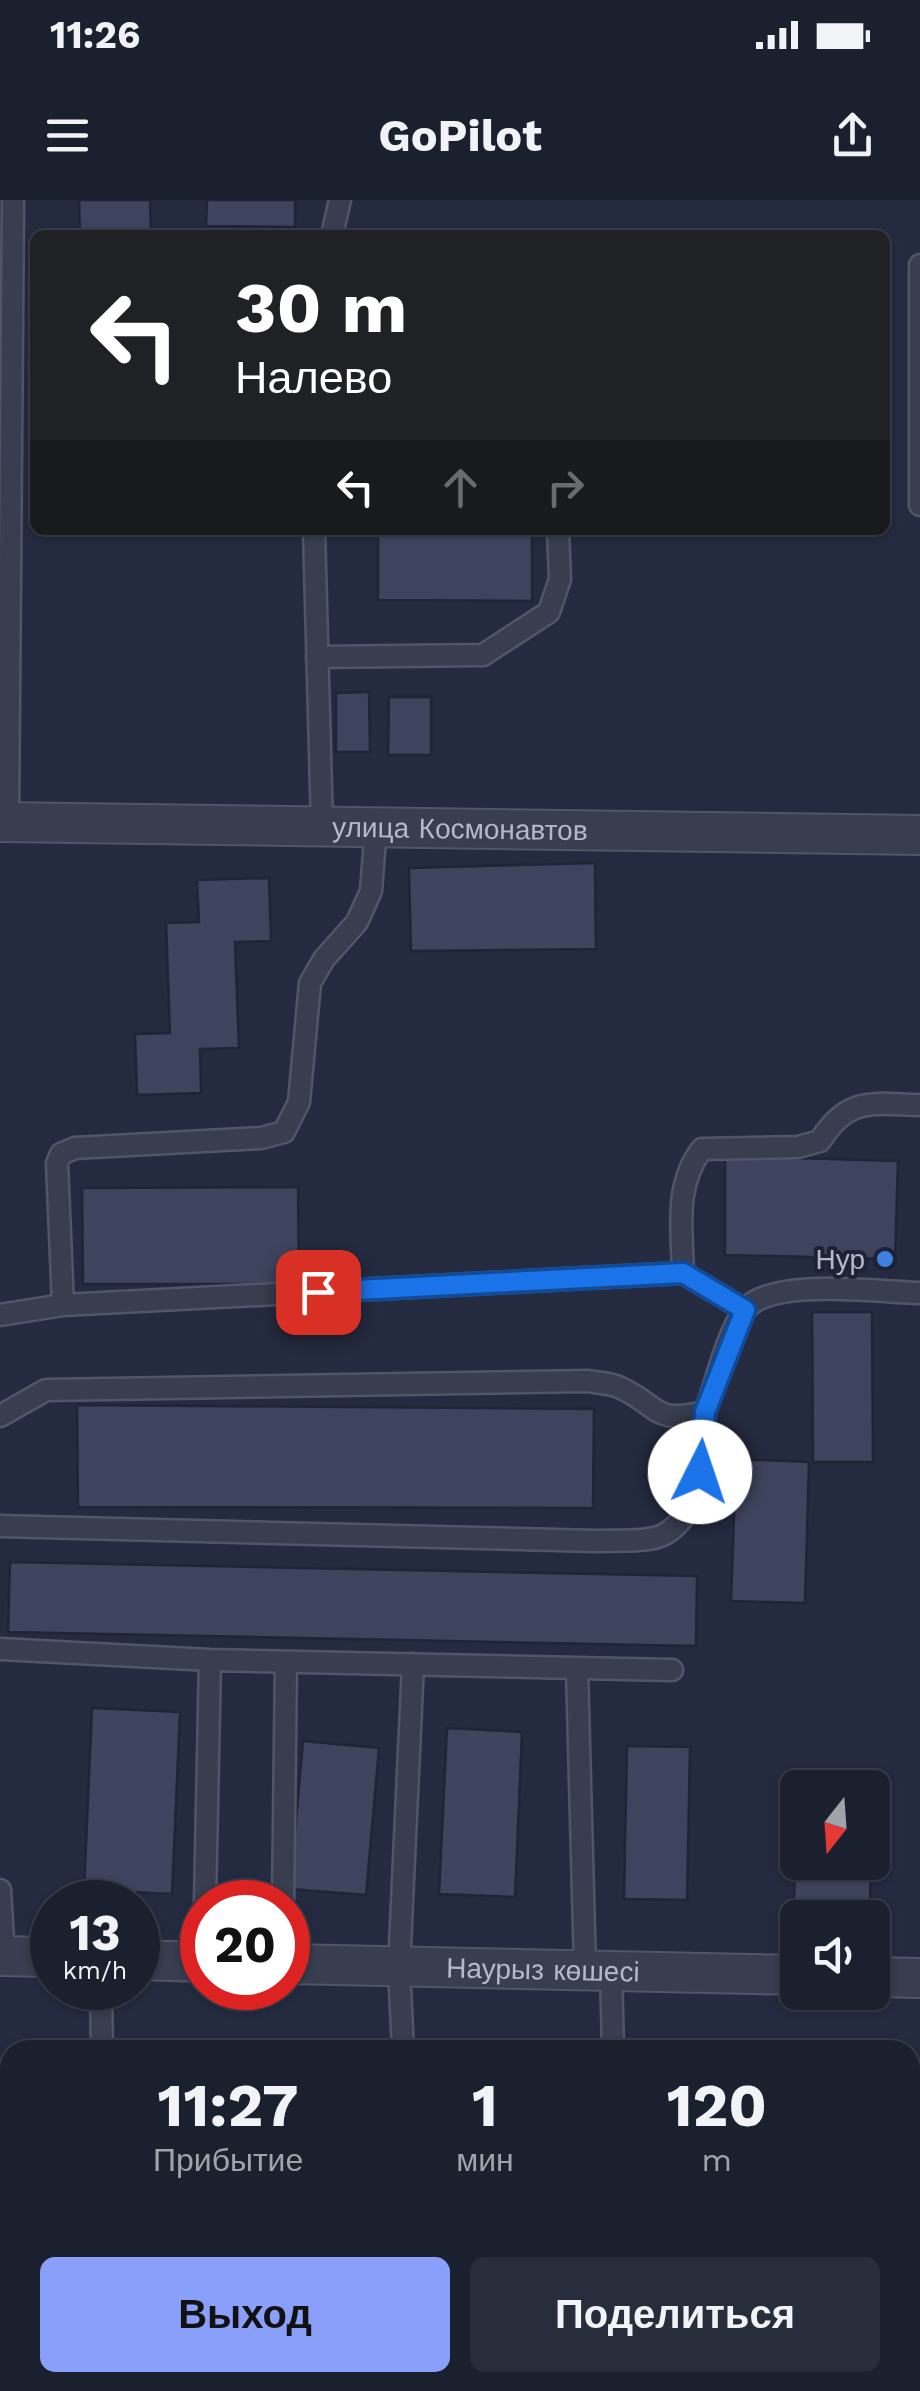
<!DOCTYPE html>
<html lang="ru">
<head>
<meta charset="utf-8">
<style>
  :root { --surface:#1b202f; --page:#282d3b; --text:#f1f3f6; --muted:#a0a3aa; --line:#393e4b; --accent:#8a9ff9 }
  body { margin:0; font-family:"Work Sans",sans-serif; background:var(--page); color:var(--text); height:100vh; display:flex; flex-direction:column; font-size:38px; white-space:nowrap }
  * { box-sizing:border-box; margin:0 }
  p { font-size:32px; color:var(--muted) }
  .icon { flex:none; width:55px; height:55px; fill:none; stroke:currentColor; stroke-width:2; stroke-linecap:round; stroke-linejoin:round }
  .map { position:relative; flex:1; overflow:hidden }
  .sheet { position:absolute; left:0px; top:1840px; width:920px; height:352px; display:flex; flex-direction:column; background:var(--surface); border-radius:30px 30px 0 0; box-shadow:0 2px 8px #0004,0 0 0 2px var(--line) }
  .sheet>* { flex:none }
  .banner { position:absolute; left:30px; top:30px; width:860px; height:305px; border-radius:15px; box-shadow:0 2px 8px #0004,0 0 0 2px var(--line); background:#202124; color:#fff; overflow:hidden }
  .needle { width:65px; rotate:197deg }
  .controls { position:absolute; left:780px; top:1570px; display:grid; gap:20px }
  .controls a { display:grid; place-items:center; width:110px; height:110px; border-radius:15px; background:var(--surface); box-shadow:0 2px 8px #0004,0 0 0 2px var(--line); font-size:50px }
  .speed { position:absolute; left:30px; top:1680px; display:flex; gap:20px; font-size:50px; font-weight:700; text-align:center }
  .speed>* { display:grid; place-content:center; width:130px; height:130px; border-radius:50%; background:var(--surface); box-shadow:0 2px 8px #0004,0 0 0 2px var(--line); line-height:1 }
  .speed small { font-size:25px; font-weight:400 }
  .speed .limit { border:15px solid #d22; background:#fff; color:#111 }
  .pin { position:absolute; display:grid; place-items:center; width:85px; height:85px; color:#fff; margin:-42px; border-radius:20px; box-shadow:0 5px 15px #0006 }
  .me { position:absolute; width:110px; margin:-55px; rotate:4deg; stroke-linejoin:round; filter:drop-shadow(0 0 8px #0008) }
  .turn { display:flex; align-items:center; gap:35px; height:210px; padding:0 40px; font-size:45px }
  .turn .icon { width:130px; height:130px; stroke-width:2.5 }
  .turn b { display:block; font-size:70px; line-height:85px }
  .lanes { display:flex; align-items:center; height:95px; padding:0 40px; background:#0003; justify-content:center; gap:50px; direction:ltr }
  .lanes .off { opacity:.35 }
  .eta { display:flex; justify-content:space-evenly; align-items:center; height:170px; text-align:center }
  .eta b { font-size:60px; font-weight:700; line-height:70px }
  .button { display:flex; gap:20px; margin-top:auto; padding:20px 40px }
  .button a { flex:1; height:115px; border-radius:15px; background:var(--accent); color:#111; font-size:40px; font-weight:700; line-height:115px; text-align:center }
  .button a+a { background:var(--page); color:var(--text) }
  .status { display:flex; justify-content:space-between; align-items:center; height:70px; padding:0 50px; background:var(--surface); direction:ltr }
  .status svg { height:28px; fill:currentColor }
  header { display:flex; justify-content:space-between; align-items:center; height:130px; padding:0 40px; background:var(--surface); font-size:45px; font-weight:700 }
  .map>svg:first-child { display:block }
</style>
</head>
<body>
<div class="status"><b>11:26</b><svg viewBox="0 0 49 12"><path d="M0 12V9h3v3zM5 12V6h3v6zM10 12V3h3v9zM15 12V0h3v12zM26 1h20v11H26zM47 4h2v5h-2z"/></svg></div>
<header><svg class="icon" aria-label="menu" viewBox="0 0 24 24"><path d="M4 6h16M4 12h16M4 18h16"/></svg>GoPilot<svg class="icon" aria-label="share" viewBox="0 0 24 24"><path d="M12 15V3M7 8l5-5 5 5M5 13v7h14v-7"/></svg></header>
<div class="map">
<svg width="920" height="2191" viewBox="0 0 920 2191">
  <rect width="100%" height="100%" fill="#242a3f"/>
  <path fill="#3e445d" stroke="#1f2436" stroke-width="2.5" d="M 79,0 L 150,0 L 151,35 L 80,35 Z
    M 207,0 L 295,0 L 295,27 L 206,26 Z
    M 378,330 L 532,330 L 532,401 L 378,400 Z
    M 369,492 L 370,552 L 336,552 L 336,493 Z
    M 389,497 L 431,497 L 431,555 L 388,555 Z
    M 595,663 L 596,749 L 411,751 L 409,668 Z
    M 269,678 L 271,741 L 235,742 L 239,848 L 200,849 L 201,893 L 137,895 L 135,834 L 170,833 L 166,723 L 199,722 L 197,680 Z
    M 725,956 L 898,961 L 895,1059 L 725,1055 Z
    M 298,987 L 299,1084 L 83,1084 L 82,988 Z
    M 812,1112 L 872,1112 L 873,1262 L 813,1262 Z
    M 77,1205 L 594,1209 L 593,1308 L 78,1307 Z
    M 736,1259 L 809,1262 L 805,1403 L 731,1401 Z
    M 10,1362 L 697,1376 L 696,1446 L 8,1432 Z
    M 92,1508 L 180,1512 L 172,1694 L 84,1690 Z
    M 447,1528 L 522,1532 L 515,1697 L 439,1694 Z
    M 303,1541 L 379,1548 L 366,1695 L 290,1689 Z
    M 627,1546 L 690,1547 L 687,1700 L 624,1699 Z
    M 797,1585 L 870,1588 L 798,1588 L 798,1662 L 871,1662 L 870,1706 L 794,1703 Z
    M 130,2182 L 213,2182 L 213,2191 L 130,2191 Z
    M 503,2182 L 577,2182 L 577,2188 L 685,2186 L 685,2191 L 504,2191 Z
    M 794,2182 L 874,2182 L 874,2191 L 794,2191 Z"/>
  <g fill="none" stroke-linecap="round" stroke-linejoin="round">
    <defs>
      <path id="service" d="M 332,35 L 340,0
        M 920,65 L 920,305
        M 314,330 L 322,626
        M 317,457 L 483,455 L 549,412 L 560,379 L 558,330
        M 8,622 L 13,0
        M 683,1073 L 745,1110
        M 63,1105 L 57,963 L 61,954 L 75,948 L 261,938 L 284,932 L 299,902 L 310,783 L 324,759 L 357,722 L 371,691 L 376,627
        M 0,1115 L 63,1105 L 683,1073 C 682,1030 674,985 702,949 L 798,947 L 820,941 C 848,896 873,904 920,905
        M 0,1216 L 46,1190 L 588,1181 C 598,1183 612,1183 621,1188 C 661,1207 652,1224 705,1212 C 716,1184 727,1132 745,1110 C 771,1077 879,1092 920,1093
        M 0,1326 L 596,1341 C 615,1340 650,1343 665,1334 C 704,1311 702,1251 705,1212
        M 0,1449 L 210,1460 L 672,1470
        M 577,1468 L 585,1769
        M 0,1690 L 4,1756
        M 205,1702 L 210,1460
        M 283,1702 L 286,1462
        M 611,1769 L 613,1850
        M 101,1788 L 102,1850
        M 403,1850 L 399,1768 L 413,1464
        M 910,2064 L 920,2065
        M 233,2182 L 233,2191
        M 419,2182 L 420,2191
        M 749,2182 L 749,2191
        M 104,2191 L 104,2182"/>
      <g id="minor">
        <path id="s1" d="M 0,622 L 920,635"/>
        <path d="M 0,1756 L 52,1757"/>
        <path d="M 138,1760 L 202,1762"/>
        <path id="s2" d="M 288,1764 L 798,1775"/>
        <path d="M 872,1777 L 920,1778"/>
      </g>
    </defs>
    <use href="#service" stroke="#505567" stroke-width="25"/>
    <use href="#minor" stroke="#505567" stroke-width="42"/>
    <use href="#service" stroke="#383d4f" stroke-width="20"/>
    <use href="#minor" stroke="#383d4f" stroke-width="38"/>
  </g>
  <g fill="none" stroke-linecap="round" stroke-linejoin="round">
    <defs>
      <path id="route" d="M 318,1092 L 683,1073 L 745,1110 L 705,1212 L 700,1272"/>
    </defs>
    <use href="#route" stroke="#114b97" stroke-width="25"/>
    <use href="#route" stroke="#1a73e8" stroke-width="18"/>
  </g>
  <circle fill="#3f7fe0" stroke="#1d2234" stroke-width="4" cx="885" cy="1059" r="10"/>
  <g text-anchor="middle" stroke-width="8" stroke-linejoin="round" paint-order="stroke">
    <g font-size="28" fill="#b4b8ca" stroke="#1d2234">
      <text dy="10" stroke="none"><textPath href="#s1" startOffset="460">улица Космонавтов</textPath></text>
      <text dy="10" stroke="none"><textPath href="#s2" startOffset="255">Наурыз көшесі</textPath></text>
    </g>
    <g font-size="28" fill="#b4b8ca" stroke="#1d2234" text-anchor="end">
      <text x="865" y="1069">Нур</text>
    </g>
  </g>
</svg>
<div class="controls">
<a><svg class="needle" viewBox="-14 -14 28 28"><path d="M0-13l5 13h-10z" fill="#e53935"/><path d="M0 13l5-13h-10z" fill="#a0a3aa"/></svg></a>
<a><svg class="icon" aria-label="sound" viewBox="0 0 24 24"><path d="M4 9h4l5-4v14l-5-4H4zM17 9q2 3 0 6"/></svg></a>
</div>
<div class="speed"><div>13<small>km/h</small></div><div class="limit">20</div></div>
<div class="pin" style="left:318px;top:1092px;background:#d93025"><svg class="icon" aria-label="arrive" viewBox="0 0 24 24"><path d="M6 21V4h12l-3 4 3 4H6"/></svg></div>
<svg class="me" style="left:700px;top:1272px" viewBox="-20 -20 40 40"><circle r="19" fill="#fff"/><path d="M0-13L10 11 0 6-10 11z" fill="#1a73e8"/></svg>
<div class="banner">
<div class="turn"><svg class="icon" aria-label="left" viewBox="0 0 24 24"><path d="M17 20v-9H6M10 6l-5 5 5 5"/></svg><div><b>30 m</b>Налево</div></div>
<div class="lanes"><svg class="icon" aria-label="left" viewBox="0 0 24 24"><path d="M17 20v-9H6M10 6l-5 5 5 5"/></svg><svg class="icon off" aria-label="ahead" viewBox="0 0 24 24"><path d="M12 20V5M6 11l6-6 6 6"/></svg><svg class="icon off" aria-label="right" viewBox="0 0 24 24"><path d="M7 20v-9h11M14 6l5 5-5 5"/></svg></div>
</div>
<section class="sheet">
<div class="eta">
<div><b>11:27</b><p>Прибытие</p></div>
<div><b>1</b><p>мин</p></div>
<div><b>120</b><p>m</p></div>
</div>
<div class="button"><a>Выход</a><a>Поделиться</a></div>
</section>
</div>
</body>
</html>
